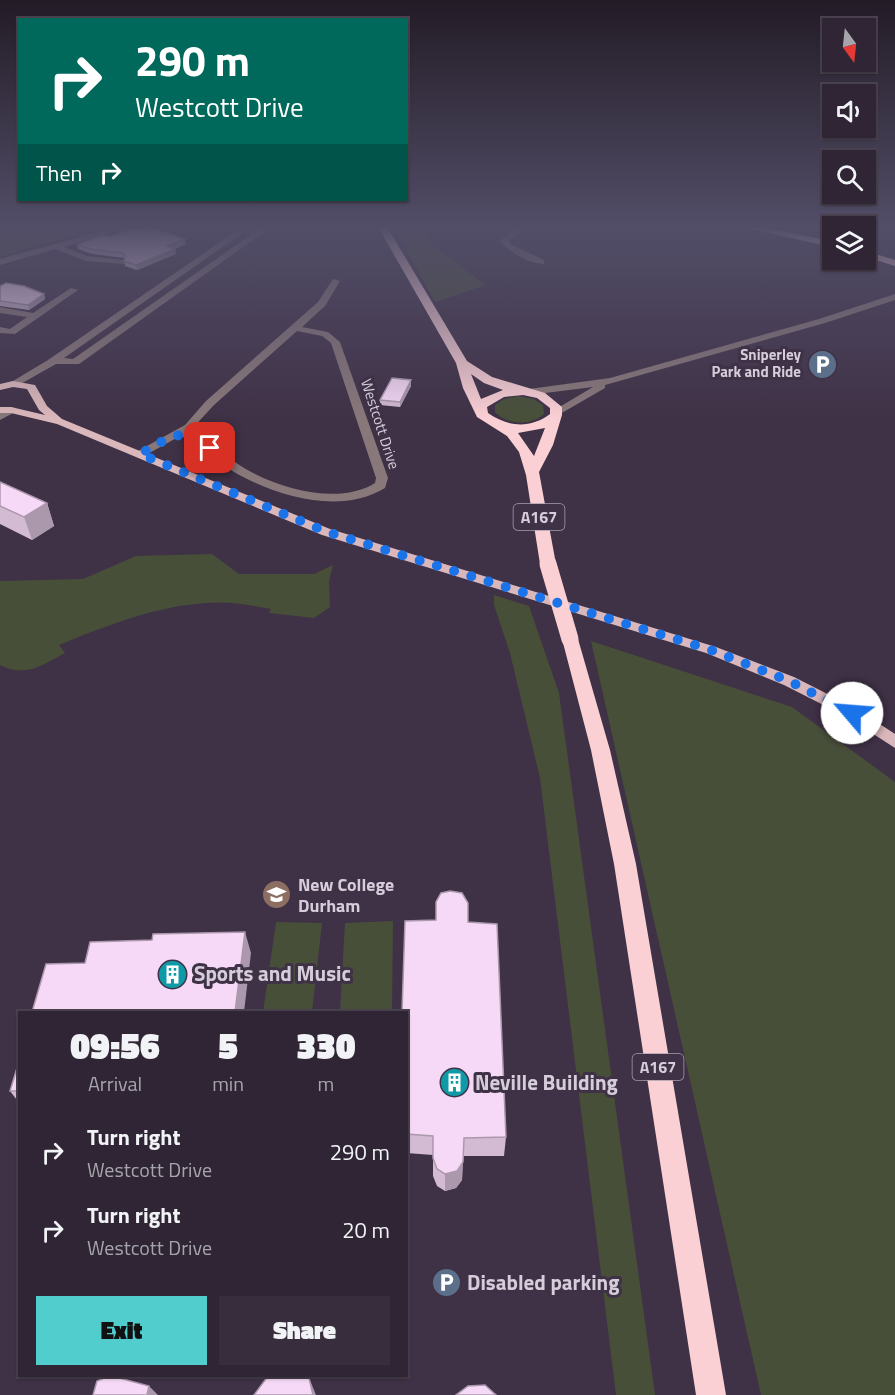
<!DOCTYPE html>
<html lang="en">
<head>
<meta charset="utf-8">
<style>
  :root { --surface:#2f2534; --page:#372d3c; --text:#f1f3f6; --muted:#a7a5ac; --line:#4a424f; --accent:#52cdce }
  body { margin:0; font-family:"Titillium Web",sans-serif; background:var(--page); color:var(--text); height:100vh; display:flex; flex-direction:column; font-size:22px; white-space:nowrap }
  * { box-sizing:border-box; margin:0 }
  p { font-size:20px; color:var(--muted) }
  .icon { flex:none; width:33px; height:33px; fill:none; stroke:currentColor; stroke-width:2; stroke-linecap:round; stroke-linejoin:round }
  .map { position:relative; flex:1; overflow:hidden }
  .sheet { position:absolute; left:18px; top:1011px; width:390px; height:366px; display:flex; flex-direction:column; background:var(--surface); border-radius:0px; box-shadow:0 2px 4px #0004,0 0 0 2px var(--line) }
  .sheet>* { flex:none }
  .top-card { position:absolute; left:18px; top:18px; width:390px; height:183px; border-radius:0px; box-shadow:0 2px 4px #0004,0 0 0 2px var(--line); background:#00695c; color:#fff; overflow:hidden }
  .needle { width:39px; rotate:165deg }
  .controls { position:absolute; left:822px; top:18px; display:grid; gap:12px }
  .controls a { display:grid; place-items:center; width:54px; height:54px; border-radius:0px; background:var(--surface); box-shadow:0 2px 4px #0004,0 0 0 2px var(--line); font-size:30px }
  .pin { position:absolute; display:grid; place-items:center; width:51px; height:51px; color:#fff; margin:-26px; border-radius:12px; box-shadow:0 3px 9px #0006 }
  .me { position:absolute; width:66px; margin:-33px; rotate:297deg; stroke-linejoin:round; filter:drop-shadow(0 0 4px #0008) }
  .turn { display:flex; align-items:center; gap:21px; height:126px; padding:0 18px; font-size:27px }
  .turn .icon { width:78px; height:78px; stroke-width:2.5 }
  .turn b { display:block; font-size:42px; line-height:51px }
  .then { display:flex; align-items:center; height:57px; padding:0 18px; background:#0003; gap:12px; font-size:22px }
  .eta { display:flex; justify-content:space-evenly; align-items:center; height:102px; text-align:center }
  .eta b { font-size:36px; font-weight:800; line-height:42px }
  .button { display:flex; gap:12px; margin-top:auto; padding:12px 18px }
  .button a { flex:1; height:69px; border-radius:0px; background:var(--accent); color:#111; font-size:24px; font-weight:800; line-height:69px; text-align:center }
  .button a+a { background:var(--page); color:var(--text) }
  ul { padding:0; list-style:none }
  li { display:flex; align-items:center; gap:18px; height:78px; padding:0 18px }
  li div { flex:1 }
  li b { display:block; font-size:22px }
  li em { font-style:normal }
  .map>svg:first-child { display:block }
</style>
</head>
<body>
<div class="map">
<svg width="895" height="1395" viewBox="0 0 895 1395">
  <rect width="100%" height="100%" fill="#3f3146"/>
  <path fill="#484f39" d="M 0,225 L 81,225 L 83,232 L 0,257 Z
    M 393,225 L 440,225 L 427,233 L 431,244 L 486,285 L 435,302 Z
    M 518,396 L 533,399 L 543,405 L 544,414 C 531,426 507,425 495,412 L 495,405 L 504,399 Z
    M 212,554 L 239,574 L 314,574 L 333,565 L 329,581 L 330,607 L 314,618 L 269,613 L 271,609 C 250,605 228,601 207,603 C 155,606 106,626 59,645 L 65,653 C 42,665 26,678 0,665 L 0,581 L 83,579 L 136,556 Z
    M 494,595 L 529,606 L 559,693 L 655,1395 L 616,1395 L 540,778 L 510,653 L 494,605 Z
    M 591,641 L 792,707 L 895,782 L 895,1395 L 761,1395 Z
    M 393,921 L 392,1012 L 340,1012 L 345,923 Z
    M 276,922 L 322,923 L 312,1012 L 263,1012 Z"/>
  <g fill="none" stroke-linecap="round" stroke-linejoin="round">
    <path fill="#89787a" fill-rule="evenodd" d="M 125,225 L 136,225 L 64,247 L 87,256 L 124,260 L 124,264 L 86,261 L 55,249 L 0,265 L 0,259 Z
      M 245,225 L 254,225 L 64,358 L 73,359 L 265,225 L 274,225 L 79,364 L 56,364 L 17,386 L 8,384 L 48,360 Z
      M 519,225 L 527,225 L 509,241 L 512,245 L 544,260 L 544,264 C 530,264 508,252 500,241 Z
      M 333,279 L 340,281 L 325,306 L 302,327 L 328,332 L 340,342 L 388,478 L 385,488 C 341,515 277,497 234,472 C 215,461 202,443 180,436 L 144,456 L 136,456 L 136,452 L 185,425 L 206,401 L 318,302 ZM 297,331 L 322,336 L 331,343 L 376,478 L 375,483 C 337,507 270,487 235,462 C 219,451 207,437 189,432 L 214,405 Z
      M 71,288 L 78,290 L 15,334 L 0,333 L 0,327 L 10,329 L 27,317 L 0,313 L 0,307 L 33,313 Z
      M 895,294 L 895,300 L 825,323 L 605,385 L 605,388 L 560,414 L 552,414 L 551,412 L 593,387 L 529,395 L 524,392 L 529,389 L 610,378 L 819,319 Z
      M 11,407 L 15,408 L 15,412 L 0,420 L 0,412 Z"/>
    <path fill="#dab7bb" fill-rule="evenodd" d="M 13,381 L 35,385 L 47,406 L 62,419 L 330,529 L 716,647 L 794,677 L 857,709 L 895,734 L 895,748 L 847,717 L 784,685 L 706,653 L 322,535 L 57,424 L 11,413 L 0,413 L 0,407 L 11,407 L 45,415 L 39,410 L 27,389 L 13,387 L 0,390 L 0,384 Z"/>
    <path fill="#fbd0d5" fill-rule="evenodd" d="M 377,225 L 386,225 L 467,361 L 492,377 L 545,393 L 562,407 L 562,415 L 553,445 L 539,472 L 556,564 L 554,567 L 548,569 L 540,564 L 526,475 L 519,452 L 507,436 L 477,417 L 463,388 L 456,363 ZM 471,374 L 484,383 L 503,390 L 481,399 ZM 523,395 L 537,398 L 550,408 L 550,414 C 530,429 508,427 488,413 L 487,407 L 504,397 ZM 545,428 L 534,456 L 518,433 Z
      M 733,225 L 750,225 L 832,241 L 832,247 Z
      M 866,251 L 895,260 L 895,266 L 866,257 Z
      M 570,633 L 576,635 L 578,639 L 610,750 L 636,864 L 726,1395 L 696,1395 L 614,864 L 591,750 L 562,639 L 564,635 Z"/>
    <path stroke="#fbd0d5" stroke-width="17" d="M 548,564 L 570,639"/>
  </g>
  <path fill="#d3bbd4" d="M 109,237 L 186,244 L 174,249 L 176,254 L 137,270 L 125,266 L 124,261 L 124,258 L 92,254 L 78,249 L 77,245 Z
    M 0,286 L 44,294 L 45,299 L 29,310 L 0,306 Z
    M 411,380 L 411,386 L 400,407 L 380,405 L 380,400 Z
    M 0,482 L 47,503 L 54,526 L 32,540 L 0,524 Z
    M 468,922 L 506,1137 L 504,1156 L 463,1156 L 462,1180 L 456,1188 L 445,1191 L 437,1186 L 433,1176 L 433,1155 L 406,1153 L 406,1012 Z
    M 20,1058 L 20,1104 L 10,1091 Z"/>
  <path fill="#ac98ac" d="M 185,239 L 186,244 L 168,251 L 167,246 Z
    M 175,249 L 176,254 L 137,270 L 136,265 Z
    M 44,294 L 45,299 L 29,310 L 28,305 Z
    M 411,380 L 411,386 L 400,407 L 400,402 Z
    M 47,503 L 54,526 L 32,540 L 24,517 Z
    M 245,932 L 251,953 L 244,1012 L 235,1012 Z
    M 464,1138 L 462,1180 L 456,1188 L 445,1191 L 445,1174 Z
    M 309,1378 L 314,1390 L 316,1395 L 313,1395 Z
    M 149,1386 L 158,1395 L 147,1395 Z"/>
  <path fill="#f5d9f6" stroke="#ac98ac" stroke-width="1.5" d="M 149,227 L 185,239 L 167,246 L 175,249 L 136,265 L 124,261 L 125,255 L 123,253 L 91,249 L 77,245 L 103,235 L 109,237 L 134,228 L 141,230 Z
    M 6,283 L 24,286 L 44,294 L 28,305 L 0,301 L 0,286 Z
    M 392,378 L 411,380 L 400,402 L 380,400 Z
    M 0,482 L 47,503 L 24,517 L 0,506 Z
    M 450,891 L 462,893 L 468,903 L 468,922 L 497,924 L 506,1137 L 464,1138 L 463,1162 L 457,1171 L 445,1174 L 437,1169 L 433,1158 L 433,1136 L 406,1134 L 406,1012 L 402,1012 L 405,921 L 436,920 L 436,902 L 441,893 Z
    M 245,932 L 235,1012 L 32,1012 L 46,964 L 85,963 L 90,942 L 152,940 L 153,934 Z
    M 20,1058 L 20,1091 L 10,1091 Z
    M 109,1376 L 112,1376 L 149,1386 L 147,1395 L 93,1395 L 97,1381 Z
    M 268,1376 L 301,1376 L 309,1378 L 313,1395 L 254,1395 Z
    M 485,1385 L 496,1395 L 456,1395 L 468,1386 Z"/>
  <linearGradient id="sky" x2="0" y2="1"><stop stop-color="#231b26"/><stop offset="0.54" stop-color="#524e68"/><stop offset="1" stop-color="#524e68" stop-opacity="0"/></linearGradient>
  <rect width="895" height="420" fill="url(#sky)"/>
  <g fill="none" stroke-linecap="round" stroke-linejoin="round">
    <path stroke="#1a73e8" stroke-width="10" stroke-dasharray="0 18" d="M 210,448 C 185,422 166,440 140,454 L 327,532 L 711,650 L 789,681 L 852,713"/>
  </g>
  <defs>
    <symbol id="parking-disc" viewBox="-11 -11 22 22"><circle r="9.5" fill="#5c6f8a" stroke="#3f3146"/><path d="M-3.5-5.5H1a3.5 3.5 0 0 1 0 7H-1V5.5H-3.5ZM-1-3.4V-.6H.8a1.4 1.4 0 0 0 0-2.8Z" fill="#fff"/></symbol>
    <symbol id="university-disc" viewBox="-11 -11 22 22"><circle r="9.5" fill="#8d6e63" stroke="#3f3146"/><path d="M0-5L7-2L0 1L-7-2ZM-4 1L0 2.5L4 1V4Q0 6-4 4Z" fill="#fff"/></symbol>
    <symbol id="building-disc" viewBox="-11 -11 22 22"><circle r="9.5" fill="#0f9aa8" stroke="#3f3146"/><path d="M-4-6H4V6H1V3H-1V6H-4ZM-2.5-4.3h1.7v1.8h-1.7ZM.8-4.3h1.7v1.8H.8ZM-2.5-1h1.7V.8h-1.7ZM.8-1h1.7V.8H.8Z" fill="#fff"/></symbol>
  </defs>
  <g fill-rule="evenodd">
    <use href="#parking-disc" x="806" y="348" width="33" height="33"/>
    <use href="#university-disc" x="260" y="878" width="33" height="33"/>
    <use href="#building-disc" x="156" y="958" width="33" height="33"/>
    <use href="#building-disc" x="438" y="1066" width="33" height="33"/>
    <use href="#parking-disc" x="430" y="1266" width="33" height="33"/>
  </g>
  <g text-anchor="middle" stroke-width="6" stroke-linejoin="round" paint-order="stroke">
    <g font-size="15" font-weight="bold" fill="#d6cddb" stroke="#3f3146" text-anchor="end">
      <text x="801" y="360">Sniperley<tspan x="801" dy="17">Park and Ride</tspan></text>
    </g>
    <g font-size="15" fill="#d6cddb" stroke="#3f3146">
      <text transform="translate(380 424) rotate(72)" y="5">Westcott Drive</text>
    </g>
    <g fill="#3f3146" stroke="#a99eae" stroke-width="1.5">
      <rect x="513.5" y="504" width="51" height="26" rx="4.5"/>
      <rect x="632.5" y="1054" width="51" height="26" rx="4.5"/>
    </g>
    <g font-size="16" font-weight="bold" fill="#d6cddb">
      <text x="539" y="523">A167</text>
      <text x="658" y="1073">A167</text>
    </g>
    <g font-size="18" font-weight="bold" fill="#d6cddb" stroke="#3f3146" text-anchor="start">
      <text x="298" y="891">New College<tspan x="298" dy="21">Durham</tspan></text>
    </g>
    <g font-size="21" font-weight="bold" fill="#d6cddb" stroke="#3f3146" text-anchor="start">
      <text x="194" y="981">Sports and Music</text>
      <text x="475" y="1090">Neville Building</text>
      <text x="467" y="1290">Disabled parking</text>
    </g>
  </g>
</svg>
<div class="controls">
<a><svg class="needle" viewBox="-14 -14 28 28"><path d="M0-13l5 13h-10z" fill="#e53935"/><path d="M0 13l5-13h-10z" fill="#a7a5ac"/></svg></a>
<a><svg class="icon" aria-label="sound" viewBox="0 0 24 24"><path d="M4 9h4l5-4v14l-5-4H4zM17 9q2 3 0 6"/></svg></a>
<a><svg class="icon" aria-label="search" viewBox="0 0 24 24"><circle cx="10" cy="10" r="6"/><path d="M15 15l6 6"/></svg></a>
<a><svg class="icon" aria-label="layers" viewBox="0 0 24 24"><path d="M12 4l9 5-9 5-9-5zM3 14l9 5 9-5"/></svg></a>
</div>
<div class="pin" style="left:210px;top:448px;background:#d93025"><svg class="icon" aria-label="arrive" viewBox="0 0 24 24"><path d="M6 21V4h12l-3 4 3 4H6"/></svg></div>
<svg class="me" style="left:852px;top:713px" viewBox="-20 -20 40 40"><circle r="19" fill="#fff"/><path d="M0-13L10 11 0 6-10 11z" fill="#1a73e8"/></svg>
<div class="top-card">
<div class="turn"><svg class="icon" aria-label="right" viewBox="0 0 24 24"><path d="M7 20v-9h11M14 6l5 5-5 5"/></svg><div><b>290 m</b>Westcott Drive</div></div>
<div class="then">Then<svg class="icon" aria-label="right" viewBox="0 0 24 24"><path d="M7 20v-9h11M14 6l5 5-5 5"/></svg></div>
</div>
<section class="sheet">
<div class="eta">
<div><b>09:56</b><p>Arrival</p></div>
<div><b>5</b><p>min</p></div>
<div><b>330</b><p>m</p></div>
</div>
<ul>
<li><svg class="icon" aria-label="right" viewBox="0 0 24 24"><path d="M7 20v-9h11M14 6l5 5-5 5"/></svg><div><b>Turn right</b><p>Westcott Drive</p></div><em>290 m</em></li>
<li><svg class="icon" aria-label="right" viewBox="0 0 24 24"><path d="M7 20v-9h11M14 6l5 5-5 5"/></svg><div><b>Turn right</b><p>Westcott Drive</p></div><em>20 m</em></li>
</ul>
<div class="button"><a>Exit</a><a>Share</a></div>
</section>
</div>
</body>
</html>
